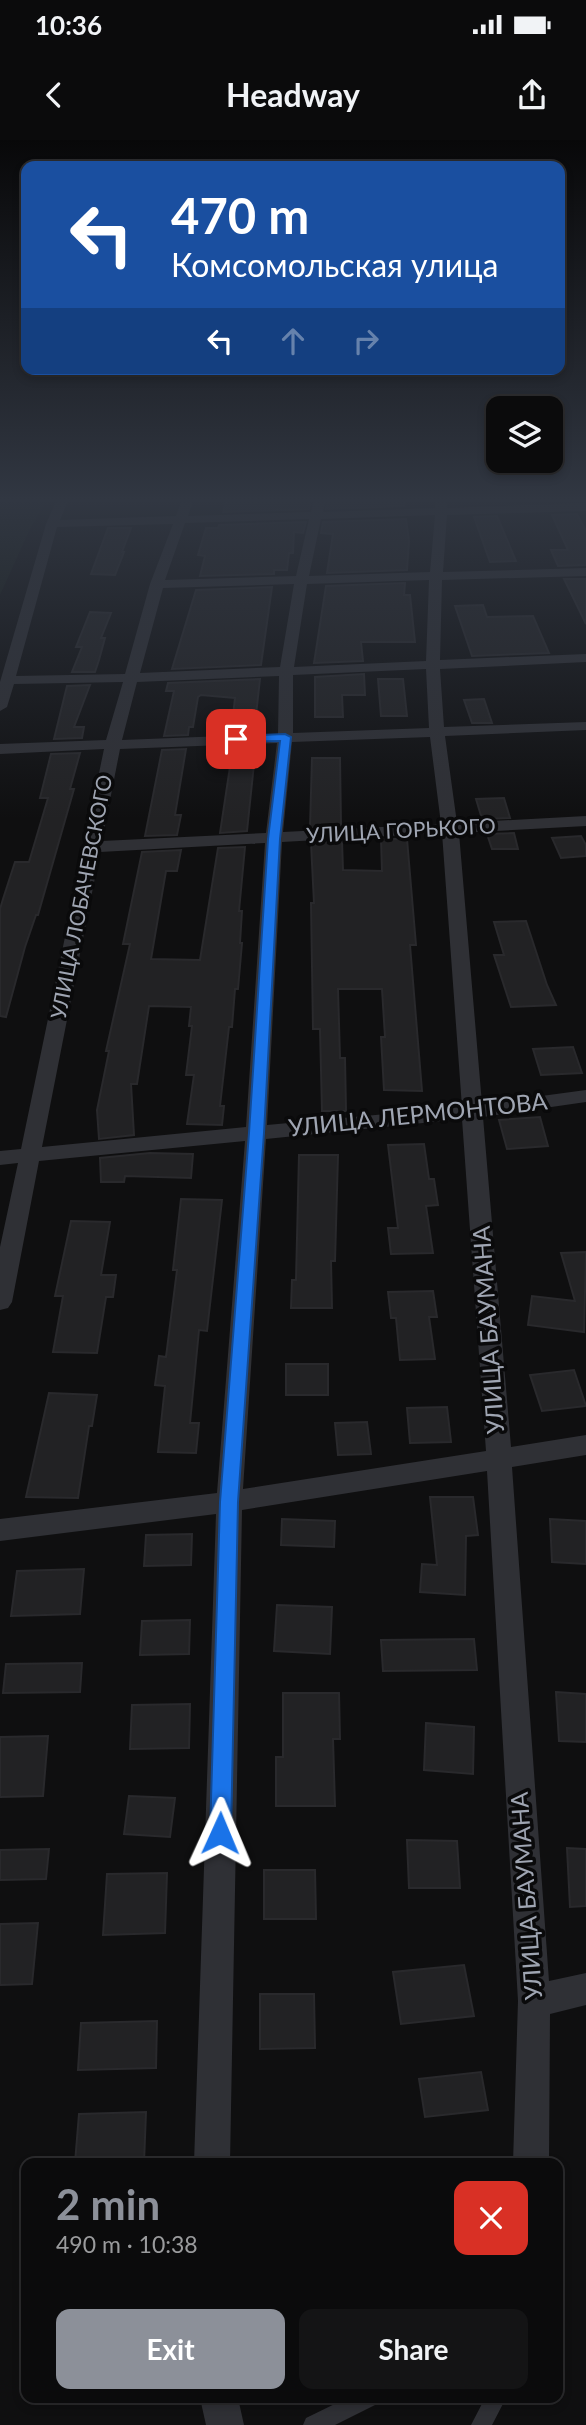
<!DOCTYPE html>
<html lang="en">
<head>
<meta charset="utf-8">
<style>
  :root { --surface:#0b0b0c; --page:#141415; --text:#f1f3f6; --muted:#9a9b9d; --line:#2b2b2d; --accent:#8c9099 }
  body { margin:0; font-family:Lato,sans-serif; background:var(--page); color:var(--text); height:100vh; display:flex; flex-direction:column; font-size:26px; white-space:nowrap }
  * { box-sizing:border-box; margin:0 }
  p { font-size:23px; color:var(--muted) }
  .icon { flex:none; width:38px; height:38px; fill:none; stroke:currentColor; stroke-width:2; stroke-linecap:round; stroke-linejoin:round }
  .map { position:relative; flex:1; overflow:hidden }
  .details { position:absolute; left:21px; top:2018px; width:542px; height:245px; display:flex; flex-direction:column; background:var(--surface); border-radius:14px; box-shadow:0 4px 10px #0003,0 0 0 2px var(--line) }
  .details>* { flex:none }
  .hud { position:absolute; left:21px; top:21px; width:544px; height:214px; border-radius:14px; box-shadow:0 4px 10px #0003,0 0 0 2px var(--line); background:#1a4fa0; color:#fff; overflow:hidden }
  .tools { position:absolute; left:486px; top:256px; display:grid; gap:14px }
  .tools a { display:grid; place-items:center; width:77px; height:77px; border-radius:14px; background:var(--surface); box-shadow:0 4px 10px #0003,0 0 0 2px var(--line); font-size:35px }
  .pin { position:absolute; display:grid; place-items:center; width:60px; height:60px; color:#fff; margin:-30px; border-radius:14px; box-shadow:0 4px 10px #0006 }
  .me { position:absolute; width:77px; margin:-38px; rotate:1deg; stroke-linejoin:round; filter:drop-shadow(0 0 5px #0008) }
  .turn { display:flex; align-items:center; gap:24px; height:147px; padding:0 35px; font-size:32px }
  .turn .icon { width:91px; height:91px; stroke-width:2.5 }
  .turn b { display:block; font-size:49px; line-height:60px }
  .lanes { display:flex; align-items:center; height:66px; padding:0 35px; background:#0003; justify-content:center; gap:35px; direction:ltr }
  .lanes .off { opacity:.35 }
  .round { display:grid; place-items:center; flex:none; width:74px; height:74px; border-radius:14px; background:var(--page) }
  .headline { display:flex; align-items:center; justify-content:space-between; height:119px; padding:0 35px }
  h1 { font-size:42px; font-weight:700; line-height:52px; color:var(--accent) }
  .primary-button { display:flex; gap:14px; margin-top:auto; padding:14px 35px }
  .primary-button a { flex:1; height:80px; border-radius:14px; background:var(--accent); color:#fff; font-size:28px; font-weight:700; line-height:80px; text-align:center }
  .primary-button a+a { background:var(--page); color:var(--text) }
  .status { display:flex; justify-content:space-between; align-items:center; height:49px; padding:0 35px; background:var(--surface); direction:ltr }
  .status svg { height:19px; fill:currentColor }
  header { display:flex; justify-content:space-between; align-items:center; height:91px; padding:0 35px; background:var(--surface); font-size:32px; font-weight:700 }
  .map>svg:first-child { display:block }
</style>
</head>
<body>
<div class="status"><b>10:36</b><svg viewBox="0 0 49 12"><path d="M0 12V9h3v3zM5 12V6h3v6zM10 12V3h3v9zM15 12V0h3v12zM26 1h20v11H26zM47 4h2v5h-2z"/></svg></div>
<header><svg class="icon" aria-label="back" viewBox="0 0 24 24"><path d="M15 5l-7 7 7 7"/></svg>Headway<svg class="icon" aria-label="share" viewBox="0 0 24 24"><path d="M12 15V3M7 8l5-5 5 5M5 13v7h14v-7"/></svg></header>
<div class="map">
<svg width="586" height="2285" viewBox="0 0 586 2285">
  <rect width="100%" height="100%" fill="#0f0f10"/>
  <path fill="#151b16" d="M 0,359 L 47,359 L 30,389 L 0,455 Z"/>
  <path fill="#222224" stroke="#29292c" stroke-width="2" d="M 227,359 L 246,360 L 311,361 L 309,369 L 223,372 Z
    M 332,359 L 404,362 L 404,366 L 326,369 L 328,361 Z
    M 577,374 L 586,391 L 586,425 L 558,426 L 551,410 L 568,410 L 552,375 Z
    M 497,376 L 516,421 L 490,422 L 474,377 Z
    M 406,379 L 409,401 L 407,430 L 327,433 L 333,394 L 321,393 L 323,382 Z
    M 306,382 L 303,393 L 294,392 L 293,413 L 289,413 L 287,430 L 274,430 L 274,434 L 200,436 L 205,416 L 198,415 L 206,388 L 218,388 L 219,385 Z
    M 108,388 L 131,388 L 122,412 L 124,412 L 115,435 L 91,434 Z
    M 564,439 L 586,439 L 586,484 Z
    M 405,443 L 404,455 L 410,455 L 415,502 L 361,502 L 363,521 L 314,523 L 326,446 Z
    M 272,447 L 261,525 L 172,529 L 196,450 Z
    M 483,465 L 487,477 L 533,476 L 549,513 L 472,516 L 455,466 Z
    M 90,472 L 111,473 L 101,498 L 105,498 L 99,520 L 95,532 L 72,532 L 82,507 L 76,507 Z
    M 364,534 L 365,555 L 342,555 L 343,577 L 315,577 L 315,537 Z
    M 260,539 L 256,575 L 262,575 L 260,592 L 231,593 L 235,558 L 201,555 L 198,557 L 193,587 L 189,587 L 188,595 L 164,596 L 174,551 L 166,551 L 168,543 Z
    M 378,539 L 403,539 L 407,576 L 381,576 Z
    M 90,545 L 74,587 L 84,587 L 82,598 L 54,599 L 67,546 Z
    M 484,559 L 492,583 L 472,583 L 464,560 Z
    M 259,606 L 257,624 L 254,624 L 247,691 L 220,693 L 231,620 L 228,620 L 229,607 Z
    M 186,609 L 175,675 L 181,675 L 177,695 L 145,696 L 162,610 Z
    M 80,613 L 70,649 L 74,649 L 38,775 L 36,775 L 25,807 L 6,877 L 0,876 L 0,769 L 3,759 L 15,722 L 29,722 L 48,658 L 40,658 L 51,614 Z
    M 312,618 L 340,618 L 341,686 L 310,688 Z
    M 504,658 L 510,678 L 482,679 L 476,659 Z
    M 514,693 L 518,709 L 492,709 L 487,694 Z
    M 581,696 L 586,705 L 586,716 L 561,718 L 552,698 Z
    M 381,699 L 407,699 L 416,805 L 410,805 L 422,951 L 384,950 L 381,897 L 385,897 L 382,849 L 338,849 L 340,918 L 345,918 L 346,971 L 322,971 L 320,889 L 313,889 L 311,763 L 314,763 L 311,703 L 342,701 L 343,730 L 382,731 Z
    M 245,707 L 239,771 L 242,771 L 240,803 L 242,803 L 238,849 L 235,849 L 232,887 L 229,887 L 220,966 L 224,966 L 222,985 L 187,984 L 194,935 L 186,935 L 192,886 L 189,886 L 191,867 L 149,866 L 137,944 L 131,944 L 134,995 L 99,999 L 97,970 L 109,911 L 106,911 L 130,804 L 123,804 L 142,712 L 181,710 L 177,731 L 166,731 L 151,819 L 200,820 L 218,708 Z
    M 526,781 L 547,845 L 556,865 L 511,867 L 494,815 L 504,815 L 494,782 Z
    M 573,907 L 582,933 L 541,935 L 533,909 Z
    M 540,977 L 548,1006 L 507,1009 L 499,980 Z
    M 424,1004 L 429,1039 L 434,1039 L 438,1065 L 426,1066 L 433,1113 L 391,1114 L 388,1088 L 398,1088 L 388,1005 Z
    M 150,1013 L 193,1014 L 191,1038 L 125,1036 L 124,1042 L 101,1042 L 100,1018 Z
    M 299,1015 L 338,1015 L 335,1121 L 331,1121 L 332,1168 L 291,1168 L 292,1140 L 296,1140 Z
    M 181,1059 L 222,1060 L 207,1191 L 199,1190 L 190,1283 L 199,1283 L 196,1313 L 158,1312 L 165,1246 L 155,1245 L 159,1216 L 166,1217 L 177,1130 L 173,1130 Z
    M 71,1081 L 110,1082 L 101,1135 L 116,1135 L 113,1157 L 106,1157 L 97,1213 L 53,1212 L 63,1156 L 55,1156 Z
    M 586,1112 L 584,1192 L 528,1185 L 532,1156 L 575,1161 L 561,1113 Z
    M 433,1151 L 437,1177 L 429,1177 L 435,1219 L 400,1220 L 396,1178 L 391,1178 L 388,1152 Z
    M 286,1224 L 328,1224 L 328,1255 L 286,1255 Z
    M 574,1230 L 586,1266 L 542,1271 L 530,1235 Z
    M 49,1253 L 97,1255 L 92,1286 L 89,1286 L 78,1358 L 26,1357 Z
    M 447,1267 L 451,1302 L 410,1303 L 407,1268 Z
    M 367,1282 L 371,1314 L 338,1315 L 335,1283 Z
    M 430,1357 L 473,1357 L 478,1395 L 466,1396 L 465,1455 L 420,1452 L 422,1424 L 437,1425 Z
    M 282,1379 L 335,1381 L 334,1407 L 281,1405 Z
    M 550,1379 L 586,1381 L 586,1424 L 552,1422 Z
    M 192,1394 L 191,1425 L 144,1426 L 146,1395 Z
    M 84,1429 L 80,1474 L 11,1476 L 17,1431 Z
    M 277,1465 L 332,1467 L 330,1514 L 274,1511 Z
    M 190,1480 L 189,1514 L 140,1515 L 142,1481 Z
    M 474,1499 L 477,1530 L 383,1531 L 381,1500 Z
    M 82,1523 L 80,1552 L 3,1553 L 6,1524 Z
    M 556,1552 L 586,1554 L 586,1602 L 559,1601 Z
    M 283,1553 L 339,1553 L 340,1599 L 333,1599 L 335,1666 L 276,1666 L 276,1617 L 283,1617 Z
    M 190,1564 L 189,1608 L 130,1609 L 132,1565 Z
    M 426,1583 L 474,1587 L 473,1634 L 424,1630 Z
    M 48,1596 L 43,1656 L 0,1657 L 0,1597 Z
    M 129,1656 L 175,1658 L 170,1697 L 124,1694 Z
    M 407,1700 L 457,1701 L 460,1748 L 409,1748 Z
    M 567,1708 L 586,1709 L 586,1766 L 570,1767 Z
    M 49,1709 L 46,1739 L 0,1740 L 0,1710 Z
    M 264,1730 L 315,1730 L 316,1779 L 264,1779 Z
    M 167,1733 L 165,1793 L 103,1795 L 107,1734 Z
    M 38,1783 L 32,1844 L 0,1845 L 0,1784 Z
    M 464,1825 L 474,1876 L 401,1884 L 393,1832 Z
    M 260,1854 L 314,1854 L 315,1908 L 260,1909 Z
    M 157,1881 L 156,1928 L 78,1930 L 81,1883 Z
    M 481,1932 L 488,1970 L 425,1977 L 419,1939 Z
    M 146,1972 L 144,2023 L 75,2023 L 79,1974 Z"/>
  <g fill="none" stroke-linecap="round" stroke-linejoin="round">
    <path fill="#2f3035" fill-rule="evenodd" d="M 347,2258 L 378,2258 L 375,2265 L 335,2285 L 303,2285 L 306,2278 Z
      M 485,2258 L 506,2258 L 492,2285 L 471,2285 Z"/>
    <path fill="#2f3035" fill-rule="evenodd" d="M 57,359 L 69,359 L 60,380 L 176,376 L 182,359 L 194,359 L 188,376 L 311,372 L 314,359 L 326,359 L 323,372 L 435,368 L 436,359 L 448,359 L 447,368 L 586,363 L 586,371 L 447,375 L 443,432 L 586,428 L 586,436 L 442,440 L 440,520 L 586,514 L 586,522 L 440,529 L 444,587 L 586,582 L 586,590 L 445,596 L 457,683 L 586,676 L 586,686 L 459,693 L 482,964 L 586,950 L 586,962 L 483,977 L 511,1307 L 586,1295 L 586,1315 L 512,1327 L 549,1841 L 586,1833 L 586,1865 L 550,1874 L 549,2023 L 513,2023 L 518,1861 L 487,1331 L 242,1370 L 230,2023 L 194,2023 L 216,1374 L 0,1401 L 0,1379 L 217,1353 L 245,1001 L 39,1021 L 12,1162 L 8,1168 L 0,1170 L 0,1107 L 18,1023 L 0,1025 L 0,1011 L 21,1009 L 104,609 L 0,614 L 0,604 L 106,600 L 123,542 L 14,544 L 7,567 L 0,571 L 0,542 L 46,384 ZM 435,375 L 430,432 L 309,436 L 321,379 ZM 309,379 L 296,436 L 165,440 L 185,383 ZM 173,384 L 150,444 L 125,534 L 16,536 L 57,387 ZM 429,440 L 426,521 L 294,527 L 307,444 ZM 294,444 L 280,527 L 140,533 L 163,448 ZM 426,529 L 429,588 L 293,593 L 293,535 ZM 279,536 L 278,594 L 122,600 L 137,542 ZM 430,597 L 441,684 L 283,692 L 292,602 ZM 277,603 L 266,693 L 102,701 L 120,609 ZM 442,693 L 462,967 L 267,985 L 282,702 ZM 265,703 L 246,987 L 42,1007 L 100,712 ZM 462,979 L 486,1311 L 243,1349 L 266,999 Z
      M 200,2258 L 238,2258 L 244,2285 L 206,2285 Z"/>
  </g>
  <linearGradient id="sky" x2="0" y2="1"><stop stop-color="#080809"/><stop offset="0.53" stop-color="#313742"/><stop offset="1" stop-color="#313742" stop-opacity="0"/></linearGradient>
  <rect width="586" height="679" fill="url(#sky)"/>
  <path fill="#1a73e8" stroke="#114b97" stroke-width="2" d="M 285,594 L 291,597 L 280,699 L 264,993 L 238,1362 L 231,1693 L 228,1700 L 220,1703 L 213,1700 L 210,1693 L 220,1362 L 249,993 L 268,699 L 280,601 L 236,602 L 231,599 L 236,596 Z"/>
  <g text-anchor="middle" stroke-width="7" stroke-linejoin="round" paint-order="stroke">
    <g font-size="21" fill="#9fa5b2" stroke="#0a0a0b">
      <text transform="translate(401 691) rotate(-3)" y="7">УЛИЦА ГОРЬКОГО</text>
      <text transform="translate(82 757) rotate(-79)" y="7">УЛИЦА ЛОБАЧЕВСКОГО</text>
    </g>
    <g font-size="24" fill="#9fa5b2" stroke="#0a0a0b">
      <text transform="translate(418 975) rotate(-6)" y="8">УЛИЦА ЛЕРМОНТОВА</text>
      <text transform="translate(489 1190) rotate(-94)" y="8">УЛИЦА БАУМАНА</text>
      <text transform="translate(527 1756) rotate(-94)" y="8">УЛИЦА БАУМАНА</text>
    </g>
  </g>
</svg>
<div class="tools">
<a><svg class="icon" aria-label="layers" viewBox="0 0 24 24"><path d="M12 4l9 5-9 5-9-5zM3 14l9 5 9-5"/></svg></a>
</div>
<div class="pin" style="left:236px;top:599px;background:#d93025"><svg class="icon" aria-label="arrive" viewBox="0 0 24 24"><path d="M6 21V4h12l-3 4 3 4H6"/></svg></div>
<svg class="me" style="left:220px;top:1693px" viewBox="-20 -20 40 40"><path d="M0-17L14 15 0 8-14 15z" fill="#1a73e8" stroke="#fff" stroke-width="4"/></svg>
<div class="hud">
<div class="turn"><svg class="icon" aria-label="left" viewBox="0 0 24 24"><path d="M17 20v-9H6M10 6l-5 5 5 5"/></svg><div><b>470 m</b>Комсомольская улица</div></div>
<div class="lanes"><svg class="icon" aria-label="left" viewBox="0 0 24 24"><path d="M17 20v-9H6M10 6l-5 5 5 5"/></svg><svg class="icon off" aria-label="ahead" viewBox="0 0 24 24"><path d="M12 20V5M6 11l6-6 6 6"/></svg><svg class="icon off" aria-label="right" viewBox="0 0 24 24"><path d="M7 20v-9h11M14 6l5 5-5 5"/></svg></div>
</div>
<section class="details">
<div class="headline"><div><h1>2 min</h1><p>490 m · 10:38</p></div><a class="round" style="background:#d93025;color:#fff"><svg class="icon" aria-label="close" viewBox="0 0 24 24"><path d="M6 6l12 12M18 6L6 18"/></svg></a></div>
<div class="primary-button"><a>Exit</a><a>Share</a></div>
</section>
</div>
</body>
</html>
